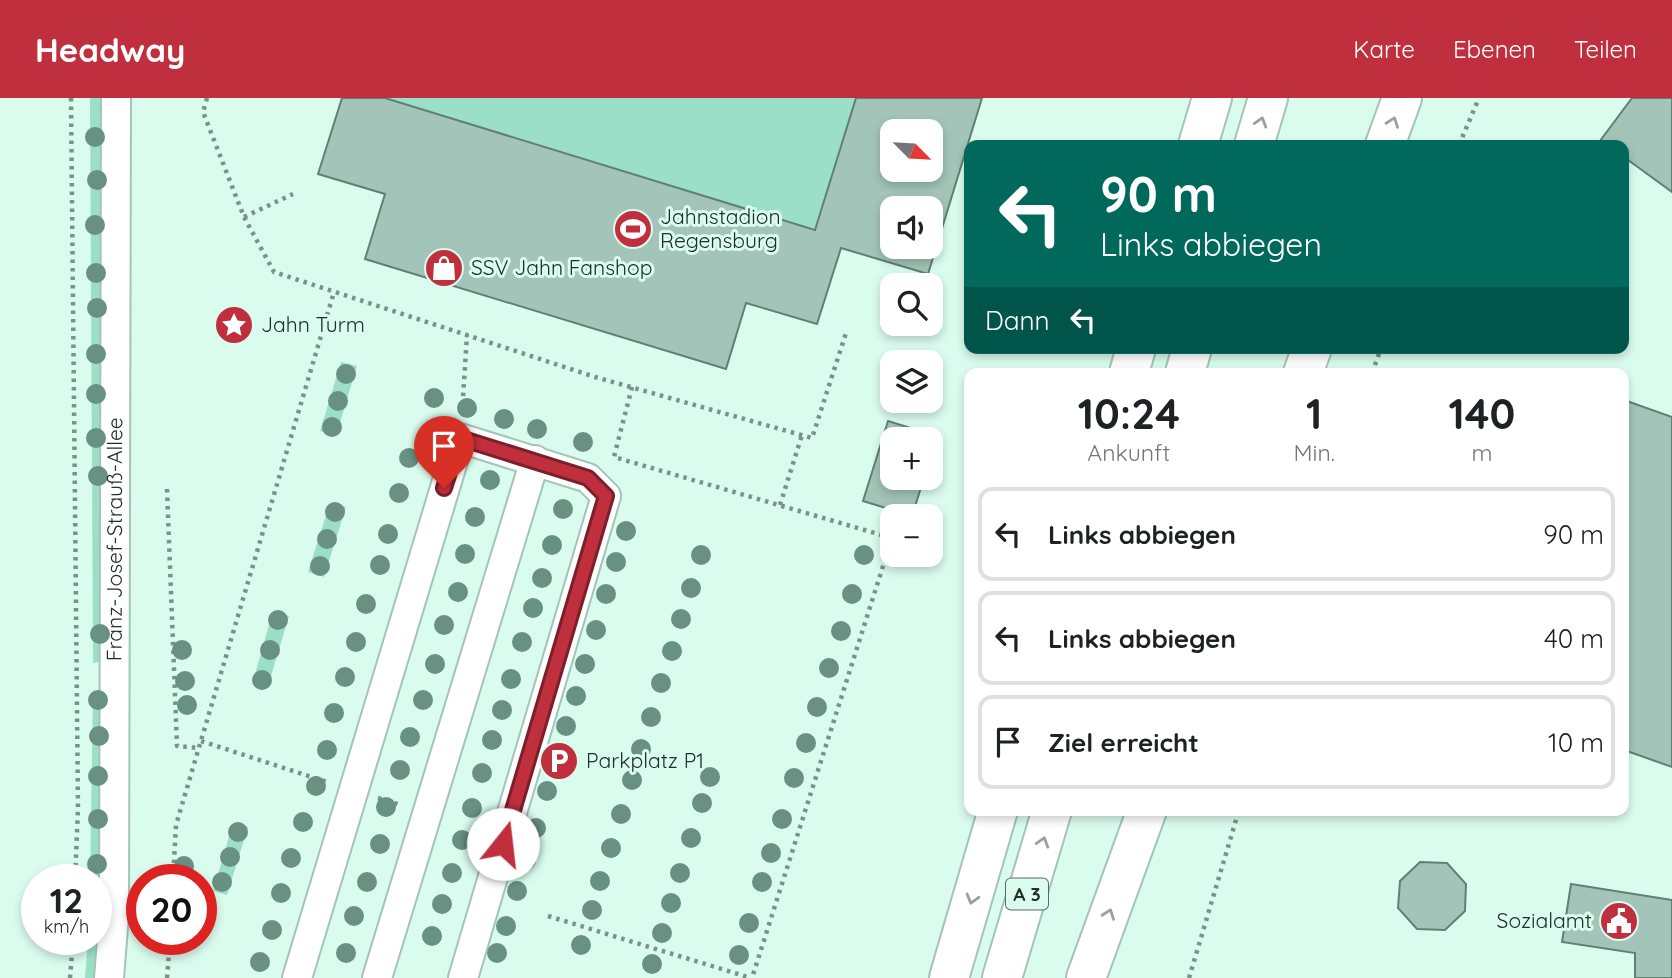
<!DOCTYPE html>
<html lang="de">
<head>
<meta charset="utf-8">
<style>
  :root { --surface:#fff; --page:#f2f2f2; --text:#202124; --muted:#757577; --line:#e0e0e0; --accent:#bf2f3d }
  body { margin:0; font-family:Quicksand,sans-serif; background:var(--page); color:var(--text); height:100vh; display:flex; flex-direction:column; font-size:26px; white-space:nowrap }
  * { box-sizing:border-box; margin:0 }
  p { font-size:23px; color:var(--muted) }
  .icon { flex:none; width:38px; height:38px; fill:none; stroke:currentColor; stroke-width:2; stroke-linecap:round; stroke-linejoin:round }
  .map { position:relative; flex:1; overflow:hidden }
  .drawer { position:absolute; left:964px; top:270px; width:665px; height:448px; display:flex; flex-direction:column; background:var(--surface); border-radius:14px; box-shadow:0 4px 10px #0003 }
  .drawer>* { flex:none }
  .hud { position:absolute; left:964px; top:42px; width:665px; height:214px; border-radius:14px; box-shadow:0 4px 10px #0003; background:#00695c; color:#fff; overflow:hidden }
  .needle { width:46px; rotate:114deg }
  .fabs { position:absolute; left:880px; top:21px; display:grid; gap:14px }
  .fabs a { display:grid; place-items:center; width:63px; height:63px; border-radius:14px; background:var(--surface); box-shadow:0 4px 10px #0003; font-size:35px }
  .speed { position:absolute; left:21px; top:766px; display:flex; gap:14px; font-size:35px; font-weight:700; text-align:center }
  .speed>* { display:grid; place-content:center; width:91px; height:91px; border-radius:50%; background:var(--surface); box-shadow:0 4px 10px #0003; line-height:1 }
  .speed small { font-size:18px; font-weight:400 }
  .speed .limit { border:10px solid #d22; background:#fff; color:#111 }
  .pin { position:absolute; display:grid; place-items:center; width:60px; height:60px; color:#fff; margin:-72px -30px; border-radius:50% 50% 50% 0; rotate:-45deg; box-shadow:0 0 7px #0007 }
  .pin .icon { rotate:45deg }
  .me { position:absolute; width:77px; margin:-38px; rotate:16deg; stroke-linejoin:round; filter:drop-shadow(0 0 5px #0008) }
  .turn { display:flex; align-items:center; gap:24px; height:147px; padding:0 21px; font-size:32px }
  .turn .icon { width:91px; height:91px; stroke-width:2.5 }
  .turn b { display:block; font-size:49px; line-height:60px }
  .then { display:flex; align-items:center; height:66px; padding:0 21px; background:#0003; gap:14px; font-size:26px }
  .eta { display:flex; justify-content:space-evenly; align-items:center; height:119px; text-align:center }
  .eta b { font-size:42px; font-weight:800; line-height:49px }
  ul { padding:0; list-style:none }
  li { display:flex; align-items:center; gap:21px; height:94px; margin:0 14px 10px; padding:0 7px; border:4px solid var(--line); border-radius:14px }
  li div { flex:1 }
  li b { display:block; font-size:26px }
  li em { font-style:normal }
  header { display:flex; align-items:center; gap:42px; box-sizing:border-box; height:98px; padding:0 35px; background:var(--accent); color:#fff }
  header strong { font-size:33px }
  nav { display:flex; gap:38px; margin-inline-start:auto; font-size:24px }
  .map>svg:first-child { display:block }
</style>
</head>
<body>
<header>
<strong>Headway</strong>
<nav><a>Karte</a><a>Ebenen</a><a>Teilen</a></nav>
</header>
<div class="map">
<svg width="1672" height="880" viewBox="0 0 1672 880">
  <rect width="100%" height="100%" fill="#dafcef"/>
  <path fill="#9cdfc8" fill-rule="evenodd" d="M 90,0 L 101,0 L 104,563 L 93,565 Z
    M 342,0 L 982,0 L 928,176 L 841,150 L 817,226 L 746,205 L 726,271 L 365,161 L 385,96 L 318,76 ZM 892,33 L 931,33 L 931,72 L 892,72 ZM 892,110 L 931,110 L 931,149 L 892,149 Z
    M 341,264 L 357,268 L 336,338 L 320,333 Z
    M 330,405 L 346,409 L 324,479 L 308,474 Z
    M 273,513 L 289,518 L 268,588 L 253,583 Z
    M 93,594 L 103,595 L 101,821 L 98,880 L 85,880 L 88,842 L 96,842 L 96,782 L 90,782 Z
    M 233,725 L 248,729 L 227,797 L 213,793 Z"/>
  <path fill="#a3c4b8" stroke="#608074" stroke-width="2" fill-rule="evenodd" d="M 342,0 L 385,0 L 815,132 L 856,0 L 982,0 L 928,176 L 841,150 L 817,226 L 746,205 L 726,271 L 365,161 L 385,96 L 318,76 ZM 892,33 L 931,33 L 931,72 L 892,72 ZM 892,110 L 931,110 L 931,149 L 892,149 Z
    M 1632,0 L 1672,0 L 1672,94 L 1624,59 L 1624,47 L 1597,47 Z
    M 1624,302 L 1672,319 L 1672,669 L 1624,652 Z
    M 888,323 L 936,338 L 931,355 L 931,341 L 892,341 L 892,380 L 924,380 L 912,418 L 863,403 Z
    M 1420,764 L 1447,765 L 1466,786 L 1465,813 L 1445,832 L 1417,831 L 1398,810 L 1400,783 Z
    M 1571,786 L 1672,802 L 1672,880 L 1635,880 L 1635,855 L 1562,844 Z"/>
  <g fill="none" stroke-linecap="round" stroke-linejoin="round">
    <defs>
      <g id="minor">
        <path id="s1" d="M 109,880 L 114,817 L 116,0"/>
        <path d="M 297,880 L 460,340 L 588,380 L 606,398 L 463,880"/>
        <path d="M 377,880 L 535,362"/>
      </g>
      <path id="highway" d="M 1198,47 L 1212,0
        M 1254,47 L 1268,0
        M 1385,47 L 1402,0
        M 1129,275 L 1136,250
        M 1185,275 L 1192,250
        M 1303,275 L 1312,250
        M 949,880 L 998,712
        M 1002,880 L 1052,712
        M 1086,880 L 1147,712"/>
    </defs>
    <use href="#minor" stroke="#a3c4b7" stroke-width="32"/>
    <use href="#highway" stroke="#a3c4b7" stroke-width="42"/>
    <path stroke="#7a9289" stroke-width="4.5" stroke-dasharray="3.5 5" stroke-linecap="butt" d="M 71,0 L 78,711 L 75,782
      M 207,0 L 203,14 L 244,119 L 274,174 L 595,279 L 812,340 L 846,235
      M 1459,47 L 1479,0
      M 244,119 L 293,96
      M 1372,275 L 1381,250
      M 632,289 L 614,359 L 892,440 L 752,880
      M 462,315 L 467,237
      M 167,391 L 177,648 L 199,650
      M 780,407 L 802,337
      M 201,643 L 327,684
      M 378,700 L 400,707
      M 173,782 L 176,727 L 334,194
      M 548,818 L 751,880
      M 70,880 L 73,842
      M 167,880 L 170,842
      M 1189,880 L 1239,712"/>
    <use href="#minor" stroke="#fff" stroke-width="28"/>
    <use href="#highway" stroke="#fff" stroke-width="38"/>
  </g>
  <g fill="#689083">
    <circle cx="95" cy="39" r="10"/>
    <circle cx="97" cy="82" r="10"/>
    <circle cx="95" cy="127" r="10"/>
    <circle cx="96" cy="175" r="10"/>
    <circle cx="97" cy="210" r="10"/>
    <circle cx="96" cy="256" r="10"/>
    <circle cx="346" cy="276" r="10"/>
    <circle cx="96" cy="296" r="10"/>
    <circle cx="434" cy="300" r="10"/>
    <circle cx="338" cy="303" r="10"/>
    <circle cx="467" cy="310" r="10"/>
    <circle cx="504" cy="321" r="10"/>
    <circle cx="332" cy="329" r="10"/>
    <circle cx="537" cy="331" r="10"/>
    <circle cx="96" cy="340" r="10"/>
    <circle cx="583" cy="344" r="10"/>
    <circle cx="409" cy="360" r="10"/>
    <circle cx="98" cy="378" r="10"/>
    <circle cx="490" cy="382" r="10"/>
    <circle cx="399" cy="395" r="10"/>
    <circle cx="563" cy="411" r="10"/>
    <circle cx="335" cy="414" r="10"/>
    <circle cx="475" cy="419" r="10"/>
    <circle cx="626" cy="433" r="10"/>
    <circle cx="388" cy="436" r="10"/>
    <circle cx="327" cy="441" r="10"/>
    <circle cx="552" cy="447" r="10"/>
    <circle cx="465" cy="456" r="10"/>
    <circle cx="701" cy="457" r="10"/>
    <circle cx="864" cy="457" r="10"/>
    <circle cx="616" cy="464" r="10"/>
    <circle cx="380" cy="467" r="10"/>
    <circle cx="320" cy="468" r="10"/>
    <circle cx="542" cy="480" r="10"/>
    <circle cx="691" cy="490" r="10"/>
    <circle cx="458" cy="494" r="10"/>
    <circle cx="606" cy="496" r="10"/>
    <circle cx="852" cy="496" r="10"/>
    <circle cx="366" cy="506" r="10"/>
    <circle cx="533" cy="510" r="10"/>
    <circle cx="681" cy="521" r="10"/>
    <circle cx="278" cy="522" r="10"/>
    <circle cx="444" cy="527" r="10"/>
    <circle cx="596" cy="532" r="10"/>
    <circle cx="841" cy="533" r="10"/>
    <circle cx="100" cy="536" r="10"/>
    <circle cx="356" cy="544" r="10"/>
    <circle cx="522" cy="544" r="10"/>
    <circle cx="182" cy="552" r="10"/>
    <circle cx="270" cy="552" r="10"/>
    <circle cx="672" cy="553" r="10"/>
    <circle cx="435" cy="566" r="10"/>
    <circle cx="585" cy="566" r="10"/>
    <circle cx="829" cy="570" r="10"/>
    <circle cx="345" cy="579" r="10"/>
    <circle cx="511" cy="581" r="10"/>
    <circle cx="262" cy="582" r="10"/>
    <circle cx="185" cy="583" r="10"/>
    <circle cx="661" cy="585" r="10"/>
    <circle cx="576" cy="598" r="10"/>
    <circle cx="98" cy="602" r="10"/>
    <circle cx="423" cy="602" r="10"/>
    <circle cx="187" cy="607" r="10"/>
    <circle cx="817" cy="609" r="10"/>
    <circle cx="502" cy="612" r="10"/>
    <circle cx="334" cy="615" r="10"/>
    <circle cx="651" cy="619" r="10"/>
    <circle cx="566" cy="628" r="10"/>
    <circle cx="99" cy="638" r="10"/>
    <circle cx="410" cy="639" r="10"/>
    <circle cx="492" cy="642" r="10"/>
    <circle cx="806" cy="645" r="10"/>
    <circle cx="641" cy="651" r="10"/>
    <circle cx="327" cy="652" r="10"/>
    <circle cx="556" cy="662" r="10"/>
    <circle cx="400" cy="672" r="10"/>
    <circle cx="482" cy="675" r="10"/>
    <circle cx="98" cy="678" r="10"/>
    <circle cx="710" cy="679" r="10"/>
    <circle cx="794" cy="680" r="10"/>
    <circle cx="632" cy="682" r="10"/>
    <circle cx="316" cy="688" r="10"/>
    <circle cx="547" cy="693" r="10"/>
    <circle cx="702" cy="705" r="10"/>
    <circle cx="386" cy="709" r="10"/>
    <circle cx="472" cy="710" r="10"/>
    <circle cx="621" cy="716" r="10"/>
    <circle cx="98" cy="721" r="10"/>
    <circle cx="782" cy="721" r="10"/>
    <circle cx="303" cy="724" r="10"/>
    <circle cx="536" cy="730" r="10"/>
    <circle cx="238" cy="734" r="10"/>
    <circle cx="691" cy="740" r="10"/>
    <circle cx="462" cy="742" r="10"/>
    <circle cx="380" cy="746" r="10"/>
    <circle cx="611" cy="750" r="10"/>
    <circle cx="771" cy="755" r="10"/>
    <circle cx="230" cy="759" r="10"/>
    <circle cx="291" cy="760" r="10"/>
    <circle cx="526" cy="762" r="10"/>
    <circle cx="97" cy="766" r="10"/>
    <circle cx="184" cy="768" r="10"/>
    <circle cx="452" cy="775" r="10"/>
    <circle cx="680" cy="775" r="10"/>
    <circle cx="600" cy="783" r="10"/>
    <circle cx="222" cy="784" r="10"/>
    <circle cx="367" cy="784" r="10"/>
    <circle cx="762" cy="784" r="10"/>
    <circle cx="517" cy="793" r="10"/>
    <circle cx="281" cy="795" r="10"/>
    <circle cx="671" cy="805" r="10"/>
    <circle cx="442" cy="806" r="10"/>
    <circle cx="592" cy="812" r="10"/>
    <circle cx="354" cy="818" r="10"/>
    <circle cx="749" cy="825" r="10"/>
    <circle cx="506" cy="828" r="10"/>
    <circle cx="272" cy="832" r="10"/>
    <circle cx="662" cy="835" r="10"/>
    <circle cx="432" cy="838" r="10"/>
    <circle cx="581" cy="847" r="10"/>
    <circle cx="346" cy="855" r="10"/>
    <circle cx="497" cy="855" r="10"/>
    <circle cx="739" cy="857" r="10"/>
    <circle cx="260" cy="864" r="10"/>
    <circle cx="652" cy="866" r="10"/>
  </g>
  <defs><path id="oneway-chevron" d="M-2-3.5L2.5 0L-2 3.5" fill="none" stroke-width="1.6" stroke-linecap="round" stroke-linejoin="round" transform="scale(1.75)"/></defs>
  <g stroke="#9ba09e">
    <use href="#oneway-chevron" transform="translate(1261 24) rotate(-73)"/>
    <use href="#oneway-chevron" transform="translate(1393 24) rotate(-70)"/>
    <use href="#oneway-chevron" transform="translate(1043 744) rotate(-73)"/>
    <use href="#oneway-chevron" transform="translate(972 801) rotate(106)"/>
    <use href="#oneway-chevron" transform="translate(1109 816) rotate(-70)"/>
  </g>
  <g fill="none" stroke-linecap="round" stroke-linejoin="round">
    <defs>
      <path id="route" d="M 444,390 L 460,340 L 588,380 L 606,398 L 503,746"/>
    </defs>
    <use href="#route" stroke="#7c1f28" stroke-width="18"/>
    <use href="#route" stroke="#bf2f3d" stroke-width="12"/>
  </g>
  <defs>
    <symbol id="stadium-disc" viewBox="-11 -11 22 22"><circle r="9.5" fill="#bf2f3d" stroke="#dafcef"/><path d="M0-5a6.5 5 0 1 0 0 10a6.5 5 0 1 0 0-10ZM-3.5-1.8h7v3.6h-7Z" fill="#fff"/></symbol>
    <symbol id="shop-disc" viewBox="-11 -11 22 22"><circle r="9.5" fill="#bf2f3d" stroke="#dafcef"/><path d="M-5-2.5h2.3a2.7 3.5 0 0 1 5.4 0H5L5.5 6h-11ZM-1.5-2.5h3a1.5 2.3 0 0 0-3 0Z" fill="#fff"/></symbol>
    <symbol id="sight-disc" viewBox="-11 -11 22 22"><circle r="9.5" fill="#bf2f3d" stroke="#dafcef"/><path d="M0-6L1.8-2.2L6-1.7L2.9 1.2L3.7 5.4L0 3.3L-3.7 5.4L-2.9 1.2L-6-1.7L-1.8-2.2Z" fill="#fff"/></symbol>
    <symbol id="parking-disc" viewBox="-11 -11 22 22"><circle r="9.5" fill="#bf2f3d" stroke="#dafcef"/><path d="M-3.5-5.5H1a3.5 3.5 0 0 1 0 7H-1V5.5H-3.5ZM-1-3.4V-.6H.8a1.4 1.4 0 0 0 0-2.8Z" fill="#fff"/></symbol>
    <symbol id="civic-disc" viewBox="-11 -11 22 22"><circle r="9.5" fill="#bf2f3d" stroke="#dafcef"/><path d="M-.6-6.5H3V-4.5H.6V-3L4-1V1h2V6H-6V1h2V-1L-.6-3ZM-1.2 2.5V6h2.4V2.5Z" fill="#fff"/></symbol>
  </defs>
  <g fill-rule="evenodd">
    <use href="#stadium-disc" x="611" y="109" width="44" height="44"/>
    <use href="#shop-disc" x="422" y="148" width="44" height="44"/>
    <use href="#sight-disc" x="212" y="205" width="44" height="44"/>
    <use href="#parking-disc" x="537" y="641" width="44" height="44"/>
    <use href="#civic-disc" x="1597" y="801" width="44" height="44"/>
  </g>
  <g text-anchor="middle" stroke-width="6" stroke-linejoin="round" paint-order="stroke">
    <rect fill="#dafcef" stroke="#586b64" stroke-width="2" x="1006" y="780.5" width="42" height="31" rx="5"/>
    <g font-size="19" font-weight="bold" fill="#202d28">
      <text x="1027" y="803">A 3</text>
    </g>
    <g font-size="21" fill="#202d28" stroke="#dafcef" text-anchor="start">
      <text x="660" y="126">Jahnstadion<tspan x="660" dy="24">Regensburg</tspan></text>
      <text x="471" y="177">SSV Jahn Fanshop</text>
      <text x="261" y="234">Jahn Turm</text>
      <text x="586" y="670">Parkplatz P1</text>
      <text x="1592" y="830" text-anchor="end">Sozialamt</text>
    </g>
    <g font-size="21" fill="#202d28" stroke="#dafcef">
      <text dy="7" stroke="none"><textPath href="#s1" startOffset="439">Franz-Josef-Strauß-Allee</textPath></text>
    </g>
  </g>
</svg>
<div class="fabs">
<a><svg class="needle" viewBox="-14 -14 28 28"><path d="M0-13l5 13h-10z" fill="#e53935"/><path d="M0 13l5-13h-10z" fill="#757577"/></svg></a>
<a><svg class="icon" aria-label="sound" viewBox="0 0 24 24"><path d="M4 9h4l5-4v14l-5-4H4zM17 9q2 3 0 6"/></svg></a>
<a><svg class="icon" aria-label="search" viewBox="0 0 24 24"><circle cx="10" cy="10" r="6"/><path d="M15 15l6 6"/></svg></a>
<a><svg class="icon" aria-label="layers" viewBox="0 0 24 24"><path d="M12 4l9 5-9 5-9-5zM3 14l9 5 9-5"/></svg></a>
<a>+</a>
<a>−</a>
</div>
<div class="speed"><div>12<small>km/h</small></div><div class="limit">20</div></div>
<div class="pin" style="left:444px;top:390px;background:#d93025"><svg class="icon" aria-label="arrive" viewBox="0 0 24 24"><path d="M6 21V4h12l-3 4 3 4H6"/></svg></div>
<svg class="me" style="left:503px;top:746px" viewBox="-20 -20 40 40"><circle r="19" fill="#fff"/><path d="M0-13L10 11 0 6-10 11z" fill="#bf2f3d"/></svg>
<div class="hud">
<div class="turn"><svg class="icon" aria-label="left" viewBox="0 0 24 24"><path d="M17 20v-9H6M10 6l-5 5 5 5"/></svg><div><b>90 m</b>Links abbiegen</div></div>
<div class="then">Dann<svg class="icon" aria-label="left" viewBox="0 0 24 24"><path d="M17 20v-9H6M10 6l-5 5 5 5"/></svg></div>
</div>
<section class="drawer">
<div class="eta">
<div><b>10:24</b><p>Ankunft</p></div>
<div><b>1</b><p>Min.</p></div>
<div><b>140</b><p>m</p></div>
</div>
<ul>
<li><svg class="icon" aria-label="left" viewBox="0 0 24 24"><path d="M17 20v-9H6M10 6l-5 5 5 5"/></svg><div><b>Links abbiegen</b></div><em>90 m</em></li>
<li><svg class="icon" aria-label="left" viewBox="0 0 24 24"><path d="M17 20v-9H6M10 6l-5 5 5 5"/></svg><div><b>Links abbiegen</b></div><em>40 m</em></li>
<li><svg class="icon" aria-label="arrive" viewBox="0 0 24 24"><path d="M6 21V4h12l-3 4 3 4H6"/></svg><div><b>Ziel erreicht</b></div><em>10 m</em></li>
</ul>
</section>
</div>
</body>
</html>
